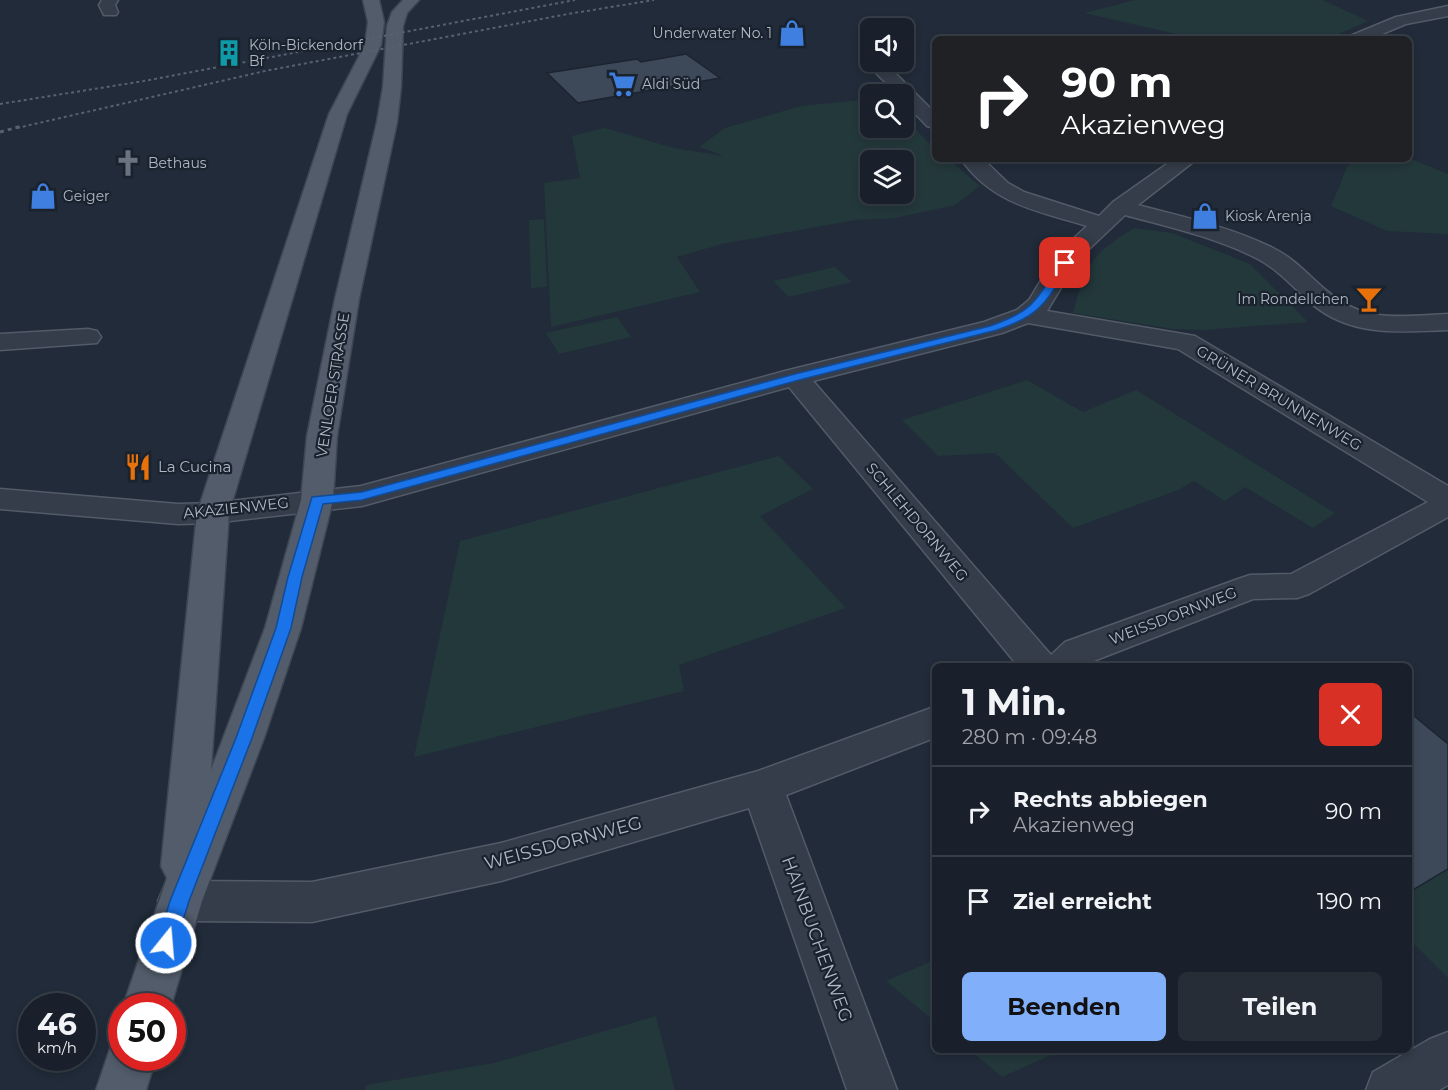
<!DOCTYPE html>
<html lang="de">
<head>
<meta charset="utf-8">
<style>
  :root { --surface:#19202b; --page:#262d37; --text:#f1f3f6; --muted:#9fa3a9; --line:#373e47; --accent:#82aff9 }
  body { margin:0; font-family:Montserrat,sans-serif; background:var(--page); color:var(--text); height:100vh; display:flex; flex-direction:column; font-size:22px; white-space:nowrap }
  * { box-sizing:border-box; margin:0 }
  p { font-size:20px; color:var(--muted) }
  .icon { flex:none; width:33px; height:33px; fill:none; stroke:currentColor; stroke-width:2; stroke-linecap:round; stroke-linejoin:round }
  .map { position:relative; flex:1; overflow:hidden }
  .panel { position:absolute; left:932px; top:663px; width:480px; height:390px; display:flex; flex-direction:column; background:var(--surface); border-radius:9px; box-shadow:0 3px 9px #0003,0 0 0 2px var(--line) }
  .panel>* { flex:none }
  .hud { position:absolute; left:932px; top:36px; width:480px; height:126px; border-radius:9px; box-shadow:0 3px 9px #0003,0 0 0 2px var(--line); background:#202124; color:#fff; overflow:hidden }
  .tools { position:absolute; left:860px; top:18px; display:grid; gap:12px }
  .tools a { display:grid; place-items:center; width:54px; height:54px; border-radius:9px; background:var(--surface); box-shadow:0 3px 9px #0003,0 0 0 2px var(--line); font-size:30px }
  .speed { position:absolute; left:18px; top:993px; display:flex; gap:12px; font-size:30px; font-weight:700; text-align:center }
  .speed>* { display:grid; place-content:center; width:78px; height:78px; border-radius:50%; background:var(--surface); box-shadow:0 3px 9px #0003,0 0 0 2px var(--line); line-height:1 }
  .speed small { font-size:15px; font-weight:400 }
  .speed .limit { border:9px solid #d22; background:#fff; color:#111 }
  .pin { position:absolute; display:grid; place-items:center; width:51px; height:51px; color:#fff; margin:-26px; border-radius:12px; box-shadow:0 3px 9px #0006 }
  .me { position:absolute; width:66px; margin:-33px; rotate:17deg; stroke-linejoin:round; filter:drop-shadow(0 0 4px #0008) }
  .turn { display:flex; align-items:center; gap:21px; height:126px; padding:0 30px; font-size:27px }
  .turn .icon { width:78px; height:78px; stroke-width:2.5 }
  .turn b { display:block; font-size:42px; line-height:51px }
  .round { display:grid; place-items:center; flex:none; width:63px; height:63px; border-radius:9px; background:var(--page) }
  .head { display:flex; align-items:center; justify-content:space-between; height:102px; padding:0 30px }
  h1 { font-size:36px; font-weight:700; line-height:45px }
  .button { display:flex; gap:12px; margin-top:auto; padding:12px 30px }
  .button a { flex:1; height:69px; border-radius:9px; background:var(--accent); color:#111; font-size:24px; font-weight:700; line-height:69px; text-align:center }
  .button a+a { background:var(--page); color:var(--text) }
  ul { padding:0; list-style:none }
  li { display:flex; align-items:center; gap:18px; height:90px; padding:0 30px; border-top:2px solid var(--line) }
  li div { flex:1 }
  li b { display:block; font-size:22px }
  li em { font-style:normal }
  .map>svg:first-child { display:block }
</style>
</head>
<body>
<div class="map">
<svg width="1448" height="1090" viewBox="0 0 1448 1090">
  <rect width="100%" height="100%" fill="#212b39"/>
  <path fill="#23383b" fill-rule="evenodd" d="M 1135,0 L 1323,0 L 1368,21 L 1328,39 L 1198,39 L 1084,13 Z
    M 870,99 L 870,128 L 903,128 L 903,117 L 934,148 L 934,159 L 948,159 L 980,186 L 955,205 L 895,218 L 856,220 L 722,244 L 677,257 L 700,292 L 551,327 L 544,183 L 580,178 L 572,136 L 605,128 L 674,148 L 724,156 L 699,147 L 725,128 L 801,106 ZM 870,160 L 903,160 L 903,194 L 870,194 Z
    M 1409,158 L 1448,174 L 1448,234 L 1387,231 L 1331,206 L 1348,165 L 1369,159 Z
    M 544,219 L 547,287 L 531,288 L 529,220 Z
    M 1134,228 L 1172,233 L 1250,264 L 1308,322 L 1204,330 L 1173,329 L 1073,313 C 1086,265 1090,255 1134,228 Z
    M 835,267 L 852,282 L 789,297 L 773,281 Z
    M 617,317 L 631,337 L 559,354 L 546,333 Z
    M 1027,380 L 1083,412 L 1136,390 L 1335,513 L 1313,528 L 1245,487 L 1225,501 L 1194,481 L 1178,490 L 1073,528 L 995,453 L 938,456 L 902,420 Z
    M 779,456 L 813,489 L 760,516 L 846,608 L 679,665 L 684,691 L 414,757 L 460,541 Z
    M 1448,864 L 1448,978 L 1409,939 L 1409,885 L 1436,871 L 1440,874 Z
    M 934,960 L 934,1021 L 886,981 Z
    M 656,1016 L 675,1090 L 365,1090 L 366,1085 L 494,1063 Z
    M 970,1050 L 1062,1050 L 1002,1077 Z"/>
  <path fill="#3d4959" stroke="#1c2430" stroke-width="1.5" d="M 686,54 L 720,78 L 578,103 L 547,73 L 637,59 L 641,62 Z
    M 1408,711 L 1448,744 L 1448,869 L 1408,893 Z"/>
  <g fill="none" stroke-linecap="round" stroke-linejoin="round">
    <defs>
      <path id="minor" d="M 102,0 L 118,0 L 115,5 L 118,12 L 116,15 L 104,15 L 99,5 Z
        M 1448,6 L 1448,16 L 1406,24 L 1370,39 L 1348,39 L 1350,36 L 1396,17 Z
        M 869,58 L 870,62 L 884,62 L 934,112 L 934,128 L 927,126 L 903,101 L 903,94 L 897,94 L 869,66 L 866,62 Z
        M 961,159 L 983,159 L 1008,183 L 1024,192 L 1099,216 L 1113,202 L 1174,159 L 1197,159 L 1138,205 C 1183,217 1231,227 1273,248 C 1294,258 1309,276 1327,291 C 1365,324 1401,316 1448,314 L 1448,330 C 1400,332 1351,337 1312,304 C 1294,288 1278,269 1256,258 C 1215,237 1169,227 1125,215 L 1088,250 L 1068,276 L 1047,311 L 1195,336 L 1448,486 L 1448,517 L 1309,594 L 1297,598 L 1253,599 L 1091,662 L 1086,666 L 1018,666 L 789,387 L 362,506 L 213,523 L 178,524 L 0,509 L 0,489 L 178,504 L 213,503 L 361,486 L 785,371 L 984,322 L 1017,310 L 1029,300 L 1048,269 L 1072,240 L 1087,226 C 1038,211 992,204 961,159 ZM 1028,323 L 1178,349 L 1428,502 L 1291,574 L 1250,575 L 1238,579 L 1065,642 L 1051,655 L 813,381 L 1002,333 Z
        M 88,329 L 97,331 L 101,337 L 97,343 L 0,350 L 0,334 Z
        M 934,707 L 934,738 L 786,795 L 897,1090 L 847,1090 L 749,808 L 501,881 L 312,922 L 180,921 L 164,915 L 158,901 L 164,887 L 180,881 L 312,882 L 501,843 L 758,771 Z
        M 1448,1032 L 1448,1085 L 1439,1090 L 1366,1090 L 1373,1072 L 1430,1039 Z"/>
      <path id="major" d="M 363,0 L 379,0 L 384,22 L 381,45 L 347,114 L 229,513 L 211,770 L 265,628 L 301,500 L 307,436 L 335,299 L 377,122 L 383,87 L 387,26 L 392,12 L 403,0 L 419,0 L 407,13 L 403,26 L 401,87 L 397,122 L 359,299 L 337,436 L 333,500 L 301,628 L 264,738 L 202,901 L 171,1006 L 123,1006 L 167,878 L 161,866 L 197,513 L 329,114 L 365,45 L 368,22 Z
        M 122,1037 L 122,1058 L 156,1058 L 146,1090 L 96,1090 L 113,1040 Z"/>
    </defs>
    <use href="#minor" stroke="#525b67" stroke-width="3"/>
    <use href="#major" stroke="#3e4653" stroke-width="3"/>
    <use href="#minor" fill="#353d4a" fill-rule="evenodd"/>
    <use href="#major" fill="#525c6a" fill-rule="evenodd"/>
    <path stroke="#566171" stroke-width="2" stroke-dasharray="3 3" stroke-linecap="butt" d="M 0,104 L 144,81 L 575,0
      M 17,128 L 265,71 L 568,14 L 654,0"/>
    <path stroke="#566171" stroke-width="3" stroke-dasharray="4 4" stroke-linecap="butt" d="M 0,132 L 22,126"/>
  </g>
  <path fill="#1a73e8" stroke="#114b97" stroke-width="1.5" d="M 1061,261 L 1070,263 C 1046,302 1042,315 997,330 L 799,380 L 362,500 L 323,504 L 302,577 L 291,628 L 252,738 L 189,901 L 176,943 L 173,949 L 166,952 L 160,949 L 157,943 L 170,901 L 236,738 L 276,628 L 288,577 L 312,497 L 362,492 L 791,375 L 990,326 C 1035,311 1037,299 1061,261 Z"/>
  <defs>
    <symbol id="shop-bare" viewBox="-9 -9 18 18"><path d="M-5-2.5h2.3a2.7 3.5 0 0 1 5.4 0H5L5.5 6h-11ZM-1.5-2.5h3a1.5 2.3 0 0 0-3 0Z" fill="#3f7fe0" stroke="#1a222e" stroke-width="2.5" paint-order="stroke"/></symbol>
    <symbol id="building-bare" viewBox="-9 -9 18 18"><path d="M-4-6H4V6H1V3H-1V6H-4ZM-2.5-4.3h1.7v1.8h-1.7ZM.8-4.3h1.7v1.8H.8ZM-2.5-1h1.7V.8h-1.7ZM.8-1h1.7V.8H.8Z" fill="#0f9aa8" stroke="#1a222e" stroke-width="2.5" paint-order="stroke"/></symbol>
    <symbol id="supermarket-bare" viewBox="-9 -9 18 18"><path d="M-6-5.5h2.5l.6 2H6L4.5 2H-2.5L-4.4-4H-6ZM-1.5 3.2a1.3 1.3 0 1 0 .1 0ZM3 3.2a1.3 1.3 0 1 0 .1 0Z" fill="#3f7fe0" stroke="#1a222e" stroke-width="2.5" paint-order="stroke"/></symbol>
    <symbol id="church-bare" viewBox="-9 -9 18 18"><path d="M-1.2-6h2.4v3.5h3.3v2.4h-3.3V6h-2.4V-.1h-3.3v-2.4h3.3Z" fill="#6b7280" stroke="#1a222e" stroke-width="2.5" paint-order="stroke"/></symbol>
    <symbol id="bar-bare" viewBox="-9 -9 18 18"><path d="M-6-5H6L.8 .8V4.5H3.5V6h-7V4.5H-.8V.8Z" fill="#e8710a" stroke="#1a222e" stroke-width="2.5" paint-order="stroke"/></symbol>
    <symbol id="restaurant-bare" viewBox="-9 -9 18 18"><path d="M-5-6h1v4h1v-4h1v4h1v-4h1v5L-1.5 .5V6h-2V.5L-5-1ZM5-6V6H3V1.5H1.5Q1.5-4 5-6Z" fill="#e8710a" stroke="#1a222e" stroke-width="2.5" paint-order="stroke"/></symbol>
  </defs>
  <g fill-rule="evenodd">
    <use href="#shop-bare" x="773" y="14" width="38" height="38"/>
    <use href="#building-bare" x="210" y="34" width="38" height="38"/>
    <use href="#supermarket-bare" x="603" y="65" width="38" height="38"/>
    <use href="#church-bare" x="109" y="144" width="38" height="38"/>
    <use href="#shop-bare" x="24" y="177" width="38" height="38"/>
    <use href="#shop-bare" x="1186" y="197" width="38" height="38"/>
    <use href="#bar-bare" x="1350" y="280" width="38" height="38"/>
    <use href="#restaurant-bare" x="119" y="448" width="38" height="38"/>
  </g>
  <g text-anchor="middle" stroke-width="4.5" stroke-linejoin="round" paint-order="stroke">
    <g font-size="14" fill="#afb8c6" stroke="#1a222e" text-anchor="start">
      <text x="772" y="38" text-anchor="end">Underwater No. 1</text>
      <text x="249" y="50">Köln-Bickendorf<tspan x="249" dy="16">Bf</tspan></text>
      <text x="642" y="89">Aldi Süd</text>
      <text x="148" y="168">Bethaus</text>
      <text x="63" y="201">Geiger</text>
      <text x="1225" y="221">Kiosk Arenja</text>
      <text x="1349" y="304" text-anchor="end">Im Rondellchen</text>
    </g>
    <g font-size="15" fill="#afb8c6" stroke="#1a222e">
      <text transform="translate(333 385) rotate(-81)" y="5">VENLOER STRASSE</text>
      <text transform="translate(1279 398) rotate(31)" y="5">GRÜNER BRUNNENWEG</text>
      <text transform="translate(236 508) rotate(-6)" y="5">AKAZIENWEG</text>
      <text transform="translate(917 522) rotate(50)" y="5">SCHLEHDORNWEG</text>
      <text transform="translate(1173 616) rotate(-21)" y="5">WEISSDORNWEG</text>
    </g>
    <g font-size="15" fill="#afb8c6" stroke="#1a222e" text-anchor="start">
      <text x="158" y="472">La Cucina</text>
    </g>
    <g font-size="18" fill="#afb8c6" stroke="#1a222e">
      <text transform="translate(563 843) rotate(-15)" y="6">WEISSDORNWEG</text>
      <text transform="translate(817 939) rotate(70)" y="6">HAINBUCHENWEG</text>
    </g>
  </g>
</svg>
<div class="tools">
<a><svg class="icon" aria-label="sound" viewBox="0 0 24 24"><path d="M4 9h4l5-4v14l-5-4H4zM17 9q2 3 0 6"/></svg></a>
<a><svg class="icon" aria-label="search" viewBox="0 0 24 24"><circle cx="10" cy="10" r="6"/><path d="M15 15l6 6"/></svg></a>
<a><svg class="icon" aria-label="layers" viewBox="0 0 24 24"><path d="M12 4l9 5-9 5-9-5zM3 14l9 5 9-5"/></svg></a>
</div>
<div class="speed"><div>46<small>km/h</small></div><div class="limit">50</div></div>
<div class="pin" style="left:1065px;top:263px;background:#d93025"><svg class="icon" aria-label="arrive" viewBox="0 0 24 24"><path d="M6 21V4h12l-3 4 3 4H6"/></svg></div>
<svg class="me" style="left:166px;top:943px" viewBox="-20 -20 40 40"><circle r="17" fill="#1a73e8" stroke="#fff" stroke-width="3"/><path d="M0-11L8 9 0 5-8 9z" fill="#fff"/></svg>
<div class="hud">
<div class="turn"><svg class="icon" aria-label="right" viewBox="0 0 24 24"><path d="M7 20v-9h11M14 6l5 5-5 5"/></svg><div><b>90 m</b>Akazienweg</div></div>
</div>
<section class="panel">
<div class="head"><div><h1>1 Min.</h1><p>280 m · 09:48</p></div><a class="round" style="background:#d93025;color:#fff"><svg class="icon" aria-label="close" viewBox="0 0 24 24"><path d="M6 6l12 12M18 6L6 18"/></svg></a></div>
<ul>
<li><svg class="icon" aria-label="right" viewBox="0 0 24 24"><path d="M7 20v-9h11M14 6l5 5-5 5"/></svg><div><b>Rechts abbiegen</b><p>Akazienweg</p></div><em>90 m</em></li>
<li><svg class="icon" aria-label="arrive" viewBox="0 0 24 24"><path d="M6 21V4h12l-3 4 3 4H6"/></svg><div><b>Ziel erreicht</b></div><em>190 m</em></li>
</ul>
<div class="button"><a>Beenden</a><a>Teilen</a></div>
</section>
</div>
</body>
</html>
